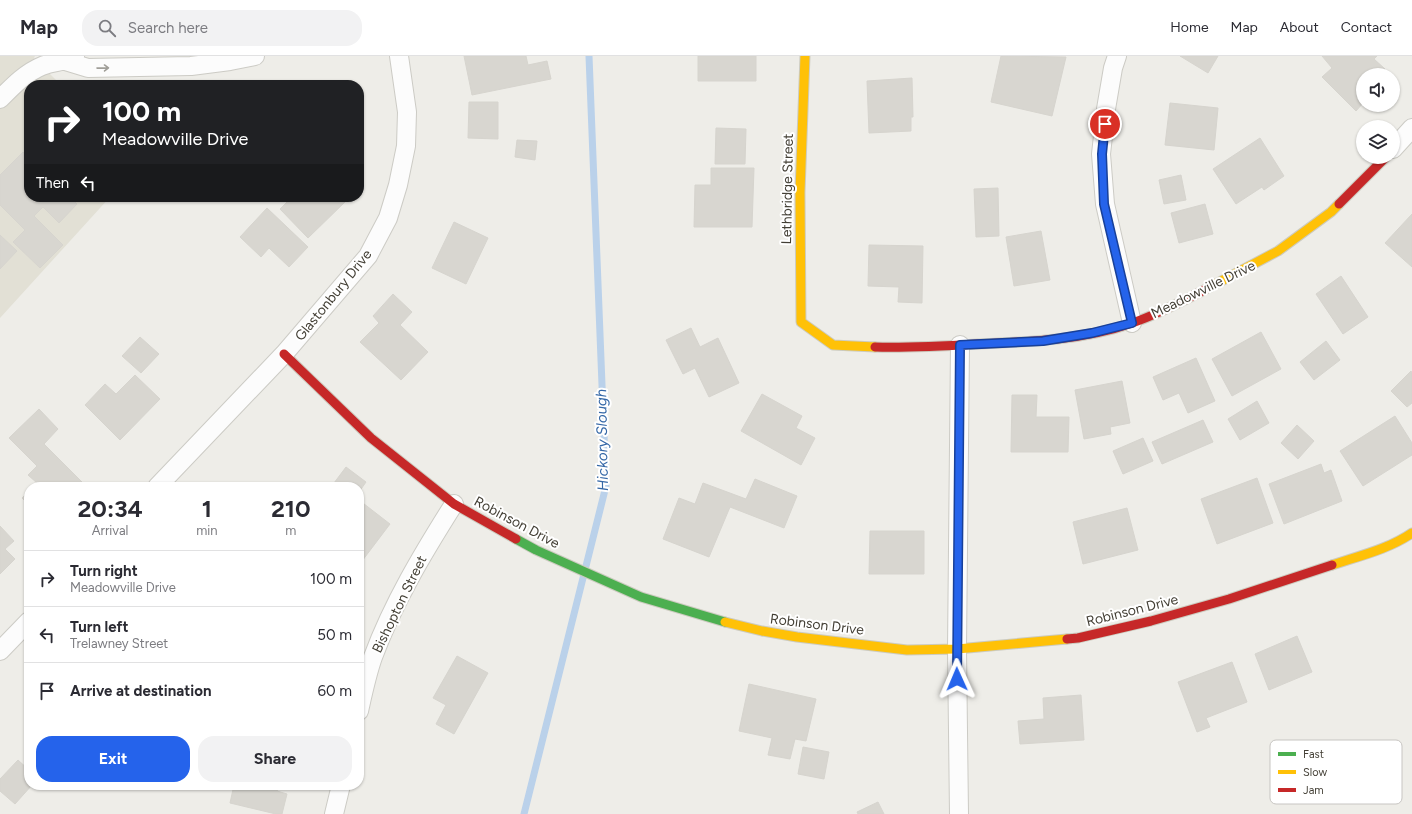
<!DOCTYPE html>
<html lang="en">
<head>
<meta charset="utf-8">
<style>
  :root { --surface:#fff; --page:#f2f2f3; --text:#2b2b33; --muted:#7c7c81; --line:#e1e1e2; --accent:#2563eb }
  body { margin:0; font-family:Figtree,sans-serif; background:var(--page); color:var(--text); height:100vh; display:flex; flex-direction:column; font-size:15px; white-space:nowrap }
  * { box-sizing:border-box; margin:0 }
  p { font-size:13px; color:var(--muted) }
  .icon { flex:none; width:22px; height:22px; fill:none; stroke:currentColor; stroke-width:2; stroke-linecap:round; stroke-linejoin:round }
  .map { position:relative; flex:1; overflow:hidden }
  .details { position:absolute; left:24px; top:426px; width:340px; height:308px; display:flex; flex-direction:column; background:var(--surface); border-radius:16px; box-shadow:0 1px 3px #0004 }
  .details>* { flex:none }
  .guide { position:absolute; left:24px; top:24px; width:340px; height:122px; border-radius:16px; box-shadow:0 1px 3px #0004; background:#202124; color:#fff; overflow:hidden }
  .buttons { position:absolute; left:1356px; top:12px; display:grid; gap:8px }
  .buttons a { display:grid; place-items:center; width:44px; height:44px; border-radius:50%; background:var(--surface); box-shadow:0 1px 3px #0004; font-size:20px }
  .pin { position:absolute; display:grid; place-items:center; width:34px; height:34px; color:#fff; margin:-17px; border:2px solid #fff; border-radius:50%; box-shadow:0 1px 4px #0007 }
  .me { position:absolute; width:44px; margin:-22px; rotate:359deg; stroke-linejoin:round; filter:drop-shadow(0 0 3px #0008) }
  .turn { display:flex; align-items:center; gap:14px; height:84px; padding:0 12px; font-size:18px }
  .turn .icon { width:52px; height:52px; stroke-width:2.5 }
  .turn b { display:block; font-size:28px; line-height:34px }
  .then { display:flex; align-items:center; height:38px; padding:0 12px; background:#0003; gap:8px; font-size:15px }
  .eta { display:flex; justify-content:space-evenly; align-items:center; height:68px; text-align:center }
  .eta b { font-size:24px; font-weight:700; line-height:28px }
  .primary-button { display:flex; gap:8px; margin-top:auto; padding:8px 12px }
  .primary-button a { flex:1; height:46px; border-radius:16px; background:var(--accent); color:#fff; font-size:16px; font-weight:700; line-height:46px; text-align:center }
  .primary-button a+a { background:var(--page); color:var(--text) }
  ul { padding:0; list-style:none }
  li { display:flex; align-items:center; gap:12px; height:56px; padding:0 12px; border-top:1px solid var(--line) }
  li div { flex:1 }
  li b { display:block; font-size:15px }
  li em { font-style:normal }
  header { display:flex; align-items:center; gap:24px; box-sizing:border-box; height:56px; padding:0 20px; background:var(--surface); border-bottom:1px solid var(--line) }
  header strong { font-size:19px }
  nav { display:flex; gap:22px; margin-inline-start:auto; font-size:14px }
  .search { width:280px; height:36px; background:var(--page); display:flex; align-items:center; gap:10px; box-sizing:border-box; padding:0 14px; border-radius:16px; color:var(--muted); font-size:15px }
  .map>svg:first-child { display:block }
</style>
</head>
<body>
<header>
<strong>Map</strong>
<div class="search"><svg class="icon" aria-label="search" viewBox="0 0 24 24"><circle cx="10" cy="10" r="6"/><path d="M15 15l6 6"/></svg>Search here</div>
<nav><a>Home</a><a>Map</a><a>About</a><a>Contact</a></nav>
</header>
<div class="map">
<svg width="1412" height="758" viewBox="0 0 1412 758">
  <rect width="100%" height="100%" fill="#eeede8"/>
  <path fill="#e2e0d5" d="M 0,0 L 35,0 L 34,2 L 61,29 L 29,29 L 29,141 L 110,141 L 0,262 Z"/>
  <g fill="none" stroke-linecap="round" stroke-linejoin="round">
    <path stroke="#bad1ea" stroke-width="7" d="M 524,758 L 606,430 L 589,0"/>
  </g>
  <path fill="#d8d6d0" stroke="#d6d4ce" d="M 464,0 L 526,0 L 528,9 L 547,5 L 551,23 L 472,39 Z
    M 698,0 L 756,0 L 756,25 L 698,25 Z
    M 1001,0 L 1066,1 L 1052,60 L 991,46 Z
    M 1180,0 L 1218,0 L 1208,17 Z
    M 1322,0 L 1377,0 L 1374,3 L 1385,13 L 1379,19 L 1363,19 L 1363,47 L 1356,55 L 1322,21 L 1332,12 Z
    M 912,22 L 913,61 L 911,61 L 911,75 L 869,77 L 867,25 Z
    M 469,46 L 498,46 L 498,83 L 468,82 Z
    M 1170,47 L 1218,52 L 1214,94 L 1165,89 Z
    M 716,72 L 746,73 L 745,108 L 715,108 Z
    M 1260,82 L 1284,120 L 1264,134 L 1262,131 L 1236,148 L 1213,113 Z
    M 517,84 L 537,85 L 535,104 L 515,101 Z
    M 23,96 L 29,102 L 29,141 L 70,141 L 77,148 L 59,167 L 43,151 L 34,160 L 63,189 L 40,212 L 13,186 L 25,174 L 0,149 L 0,119 Z
    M 711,112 L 754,112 L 752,171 L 694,171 L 695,129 L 711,129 Z
    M 1181,119 L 1186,144 L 1164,148 L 1159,124 Z
    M 998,132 L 999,180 L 976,181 L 974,133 Z
    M 292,141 L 342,141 L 346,145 L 308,182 L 280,153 Z
    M 1205,148 L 1213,178 L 1179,187 L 1171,157 Z
    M 267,152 L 308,191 L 289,211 L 269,192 L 261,201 L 240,181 Z
    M 1412,158 L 1412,211 L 1385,187 Z
    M 454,166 L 488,182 L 466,228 L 432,212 Z
    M 1041,175 L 1050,224 L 1014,230 L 1006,181 Z
    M 0,179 L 17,195 L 0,213 Z
    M 869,189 L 923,190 L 922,247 L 898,246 L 899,231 L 868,230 Z
    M 1341,220 L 1368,261 L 1343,278 L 1316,238 Z
    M 393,238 L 412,256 L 400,269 L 428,296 L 401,324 L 360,286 L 379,267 L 373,260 Z
    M 691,272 L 700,291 L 718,282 L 739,327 L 709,341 L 695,312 L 683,318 L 666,284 Z
    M 1261,276 L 1281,313 L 1232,340 L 1212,303 Z
    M 140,281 L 159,298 L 141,317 L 122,300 Z
    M 1326,285 L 1340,304 L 1314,324 L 1300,306 Z
    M 1196,302 L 1215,345 L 1188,357 L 1179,337 L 1163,344 L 1153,321 Z
    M 1411,315 L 1412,317 L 1412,347 L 1407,351 L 1391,335 Z
    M 135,319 L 160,343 L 120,384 L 85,349 L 105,328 L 116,338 Z
    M 1122,325 L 1130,367 L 1110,371 L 1111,378 L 1084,383 L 1075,334 Z
    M 762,338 L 802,360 L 796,372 L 815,382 L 801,409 L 741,375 Z
    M 1012,339 L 1037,339 L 1036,361 L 1069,361 L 1068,396 L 1011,396 Z
    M 1257,345 L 1269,367 L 1240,384 L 1228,363 Z
    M 39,353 L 58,373 L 44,388 L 87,431 L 33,431 L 37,427 L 28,419 L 37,410 L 9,382 Z
    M 1395,360 L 1412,387 L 1412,399 L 1363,430 L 1340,395 Z
    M 1203,364 L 1213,386 L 1162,408 L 1152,386 Z
    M 1297,369 L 1314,385 L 1298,403 L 1281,387 Z
    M 1143,382 L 1153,405 L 1123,418 L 1113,395 Z
    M 1321,408 L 1324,417 L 1331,414 L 1342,445 L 1284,468 L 1269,428 Z
    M 346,411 L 366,426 L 359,436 L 359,431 L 331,431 Z
    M 1257,422 L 1273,467 L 1217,488 L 1201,443 Z
    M 755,423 L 797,440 L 784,472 L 730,451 L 709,501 L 663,483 L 679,442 L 695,448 L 703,427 L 746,443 Z
    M 29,435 L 29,449 L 22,442 Z
    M 359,444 L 390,468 L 359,509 Z
    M 1127,452 L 1138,494 L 1083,508 L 1073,466 Z
    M 0,470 L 14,485 L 5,493 L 15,503 L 0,518 Z
    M 870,475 L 924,475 L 924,518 L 869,518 Z
    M 1297,580 L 1312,616 L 1269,634 L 1255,598 Z
    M 457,600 L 488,617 L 454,678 L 436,668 L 446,649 L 433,642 Z
    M 1232,606 L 1247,646 L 1206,662 L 1210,671 L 1197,676 L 1178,626 Z
    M 749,628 L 816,643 L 806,685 L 795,683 L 790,703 L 768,699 L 772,682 L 739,675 Z
    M 1081,639 L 1084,684 L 1020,688 L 1018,665 L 1044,663 L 1043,642 Z
    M 803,691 L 829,696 L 824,723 L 798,718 Z
    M 18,704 L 29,714 L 29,729 L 32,729 L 15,748 L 0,735 L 0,723 Z
    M 234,729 L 279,729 L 277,735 L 287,738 L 282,758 L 276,758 L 230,747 Z
    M 878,746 L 884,758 L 858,758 L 857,756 Z"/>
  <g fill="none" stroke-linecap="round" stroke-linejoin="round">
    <defs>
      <path id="street" d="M 1117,0 L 1113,12 L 1106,53 L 1101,98 L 1105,148 L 1132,267
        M 65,5 L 88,12 L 191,10 L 230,5 L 255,0
        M 0,43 C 12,31 25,17 42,10 C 54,5 62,7 75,0
        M 1393,93 L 1412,72
        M 157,431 L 284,298 L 368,200 L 388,162 L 398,129 L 406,90 L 407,56 L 399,0
        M 0,595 L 29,565
        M 359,655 C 363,637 367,618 373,601 C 393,547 423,497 454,448
        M 334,758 L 341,729
        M 959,758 L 957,593 L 960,289"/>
      <path id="fast" d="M 516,483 L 536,494 L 641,541 L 725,566"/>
      <path id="slow" d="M 805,0 L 800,136 L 801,266 L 833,289 L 875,291
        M 1210,231 L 1278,195 L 1331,156 L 1339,148
        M 1332,509 C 1359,500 1389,493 1412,477
        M 725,566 L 762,575 L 797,581 L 907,594 L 957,593 L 1067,583"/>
      <path id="jam" d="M 1339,148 L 1386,101
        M 875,291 C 909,292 944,290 978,288 C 1029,286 1084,284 1132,267 C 1159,258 1185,244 1210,231
        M 284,298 L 371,382 L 454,448 L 516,483
        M 1067,583 L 1078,582 L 1151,565 L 1229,543 L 1332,509"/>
    </defs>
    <use href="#street" stroke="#cccbc5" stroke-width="20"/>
    <use href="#fast" stroke="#cccbbf" stroke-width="11"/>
    <use href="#slow" stroke="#cccbbf" stroke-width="11"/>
    <use href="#jam" stroke="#cccbbf" stroke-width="11"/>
    <use href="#street" stroke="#fcfcfc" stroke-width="18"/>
    <use href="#fast" stroke="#4caf50" stroke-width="9"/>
    <use href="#slow" stroke="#ffc107" stroke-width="9"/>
    <use href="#jam" stroke="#c62828" stroke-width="9"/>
  </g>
  <defs><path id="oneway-shaft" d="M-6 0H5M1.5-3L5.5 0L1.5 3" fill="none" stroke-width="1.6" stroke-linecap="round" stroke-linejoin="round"/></defs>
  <use stroke="#a09e98" href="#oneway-shaft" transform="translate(103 12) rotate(-1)"/>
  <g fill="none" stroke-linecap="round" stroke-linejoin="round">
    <defs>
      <path id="route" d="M 957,623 L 960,289 L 1043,285 L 1092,277 L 1132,267 L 1104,148 L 1102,98 L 1105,68"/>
    </defs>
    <use href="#route" stroke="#184099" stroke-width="10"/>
    <use href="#route" stroke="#2563eb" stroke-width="7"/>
  </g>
  <g text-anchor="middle" stroke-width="4" stroke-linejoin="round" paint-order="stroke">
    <g font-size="14" fill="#433f35" stroke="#fff">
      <text transform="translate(787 133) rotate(-89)" y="5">Lethbridge Street</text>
      <text transform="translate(1203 233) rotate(-26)" y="5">Meadowville Drive</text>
      <text transform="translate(333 239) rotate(-51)" y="5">Glastonbury Drive</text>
      <text transform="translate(517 466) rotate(28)" y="5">Robinson Drive</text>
      <text transform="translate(399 548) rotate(-64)" y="5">Bishopton Street</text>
      <text transform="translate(1132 554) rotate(-14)" y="5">Robinson Drive</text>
      <text transform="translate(817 568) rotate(7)" y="5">Robinson Drive</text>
    </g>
    <g font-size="15" font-style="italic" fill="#3568a7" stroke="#fff">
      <text transform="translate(602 384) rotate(-91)" y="5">Hickory Slough</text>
    </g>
  </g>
  <rect x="1270" y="684" width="132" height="64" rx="6" fill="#fff" stroke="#c7c5c2" stroke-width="1"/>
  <rect x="1278" y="696" width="18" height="4" fill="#4caf50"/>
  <rect x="1278" y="714" width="18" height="4" fill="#ffc107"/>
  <rect x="1278" y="732" width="18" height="4" fill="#c62828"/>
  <g font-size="11" fill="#433f35">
    <text x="1303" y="702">Fast</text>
    <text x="1303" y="720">Slow</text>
    <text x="1303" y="738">Jam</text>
  </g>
</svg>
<div class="buttons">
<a><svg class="icon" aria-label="sound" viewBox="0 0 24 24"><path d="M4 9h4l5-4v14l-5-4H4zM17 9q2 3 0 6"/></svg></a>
<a><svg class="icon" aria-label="layers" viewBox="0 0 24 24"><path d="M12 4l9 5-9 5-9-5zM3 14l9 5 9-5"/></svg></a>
</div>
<div class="pin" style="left:1105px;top:68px;background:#d93025"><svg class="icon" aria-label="arrive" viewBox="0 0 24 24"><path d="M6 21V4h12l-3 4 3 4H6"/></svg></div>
<svg class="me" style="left:957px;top:623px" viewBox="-20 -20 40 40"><path d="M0-17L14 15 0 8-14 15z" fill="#2563eb" stroke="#fff" stroke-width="4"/></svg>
<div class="guide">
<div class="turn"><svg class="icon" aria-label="right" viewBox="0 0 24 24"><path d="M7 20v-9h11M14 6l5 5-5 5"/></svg><div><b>100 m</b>Meadowville Drive</div></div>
<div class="then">Then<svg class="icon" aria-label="left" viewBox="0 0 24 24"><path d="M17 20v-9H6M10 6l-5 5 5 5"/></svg></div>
</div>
<section class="details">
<div class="eta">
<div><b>20:34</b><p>Arrival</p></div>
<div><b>1</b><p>min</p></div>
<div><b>210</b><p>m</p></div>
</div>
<ul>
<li><svg class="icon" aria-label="right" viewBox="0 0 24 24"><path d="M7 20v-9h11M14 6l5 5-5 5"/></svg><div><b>Turn right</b><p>Meadowville Drive</p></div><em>100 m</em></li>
<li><svg class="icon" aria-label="left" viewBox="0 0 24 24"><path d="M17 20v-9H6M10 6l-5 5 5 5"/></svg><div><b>Turn left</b><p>Trelawney Street</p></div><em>50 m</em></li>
<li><svg class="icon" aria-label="arrive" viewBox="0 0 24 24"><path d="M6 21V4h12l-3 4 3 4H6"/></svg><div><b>Arrive at destination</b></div><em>60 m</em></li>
</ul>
<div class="primary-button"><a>Exit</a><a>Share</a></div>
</section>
</div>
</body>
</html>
